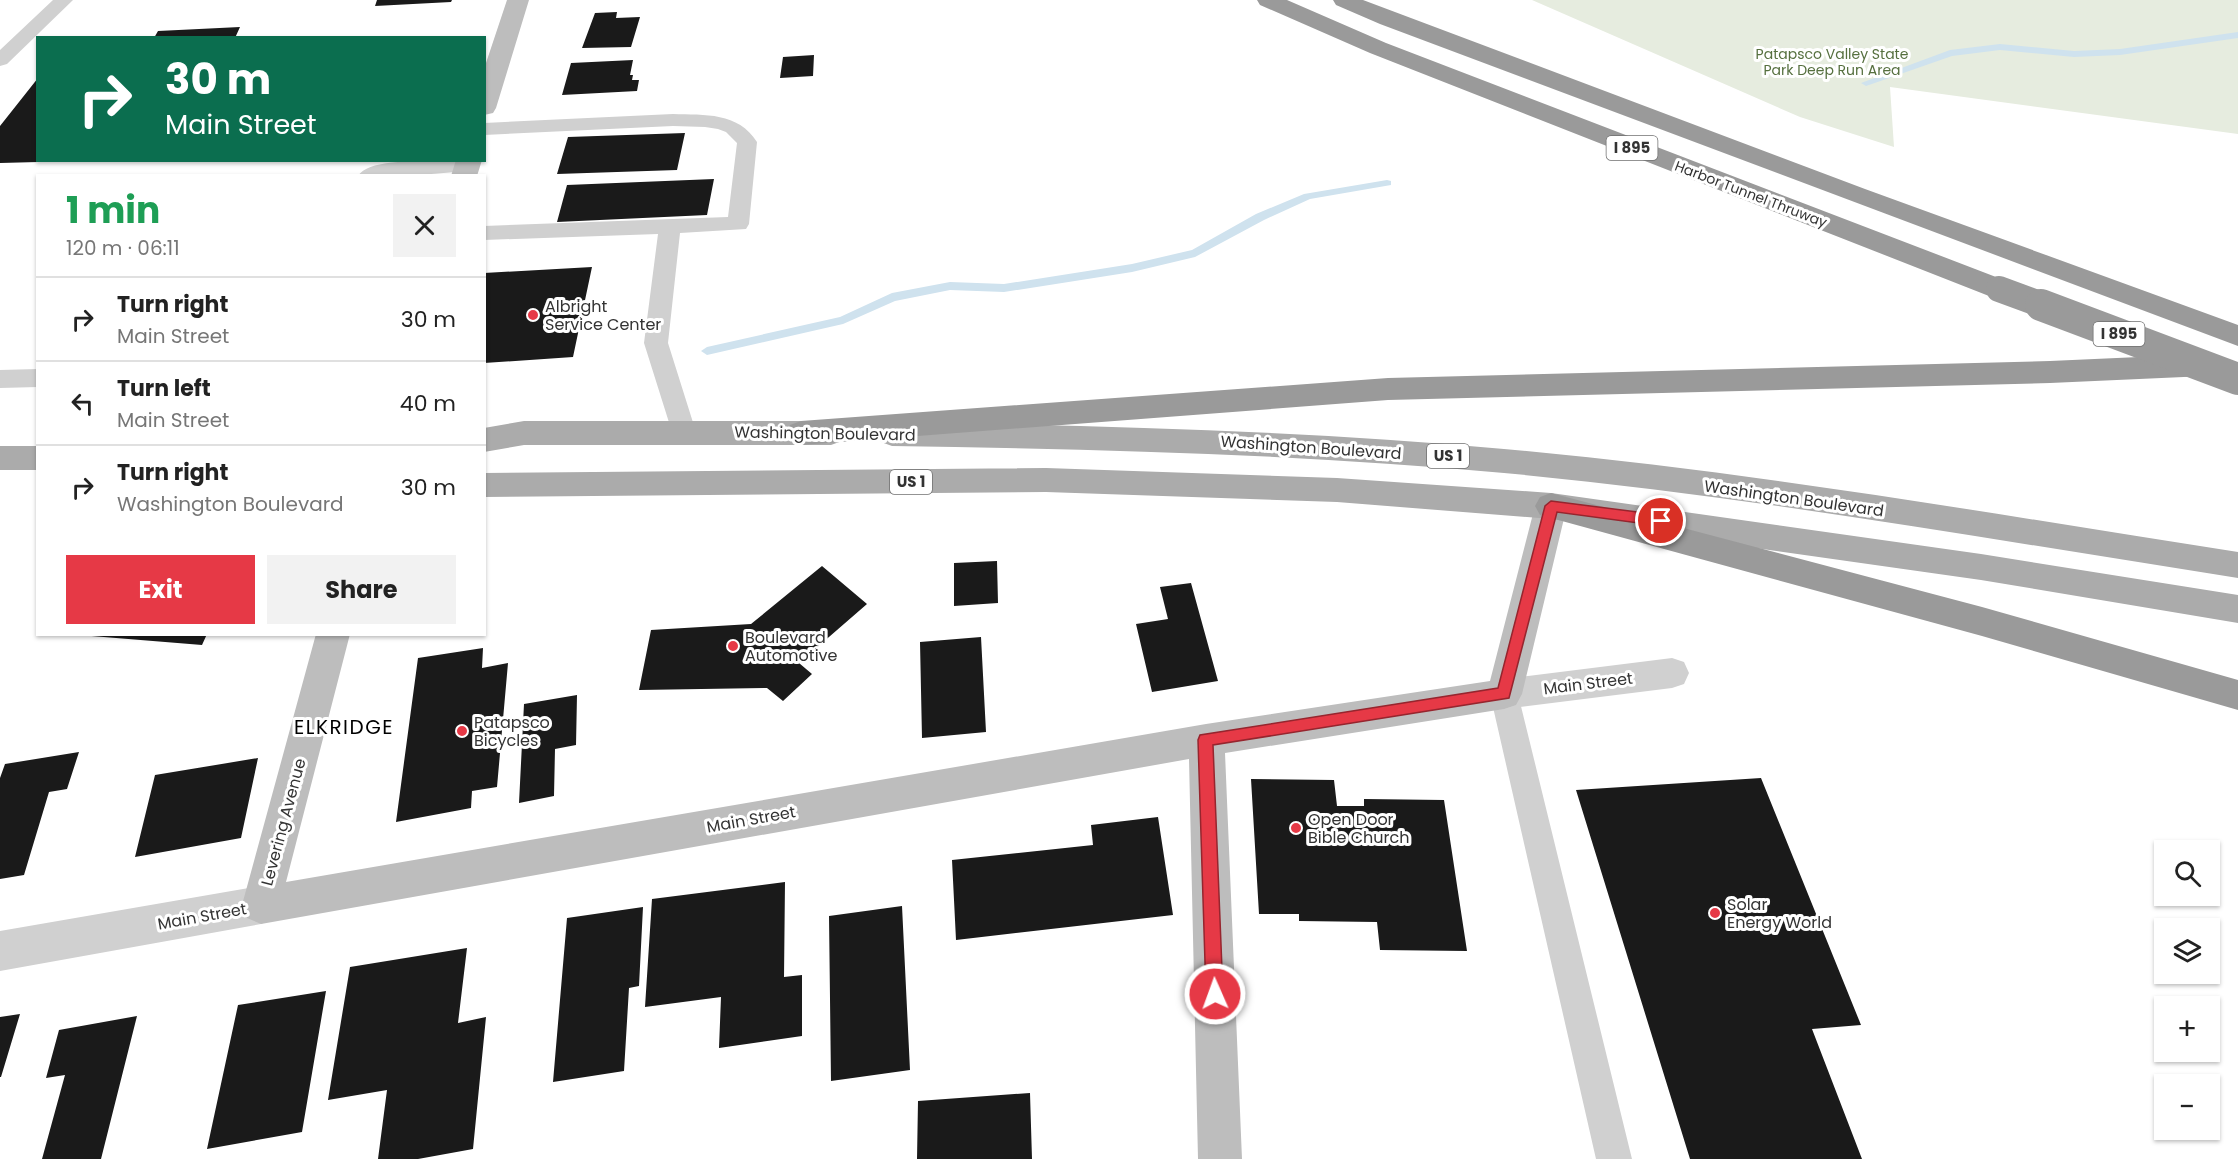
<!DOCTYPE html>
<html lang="en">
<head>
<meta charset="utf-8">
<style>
  :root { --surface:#fff; --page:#f2f2f2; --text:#222; --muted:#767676; --line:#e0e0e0; --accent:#e63946 }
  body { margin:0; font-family:Poppins,sans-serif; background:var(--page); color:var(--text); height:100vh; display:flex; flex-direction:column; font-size:22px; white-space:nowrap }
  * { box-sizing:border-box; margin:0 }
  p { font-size:20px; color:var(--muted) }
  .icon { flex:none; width:33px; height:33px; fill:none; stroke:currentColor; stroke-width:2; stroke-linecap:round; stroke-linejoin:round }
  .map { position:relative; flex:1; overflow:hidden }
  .drawer { position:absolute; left:36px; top:174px; width:450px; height:462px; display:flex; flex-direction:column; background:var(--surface); border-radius:0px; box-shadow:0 2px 4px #0004 }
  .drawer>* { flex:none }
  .guide { position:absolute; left:36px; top:36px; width:450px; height:126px; border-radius:0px; box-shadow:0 2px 4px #0004; background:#0b6e4f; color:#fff; overflow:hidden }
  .tools { position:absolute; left:2154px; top:840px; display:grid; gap:12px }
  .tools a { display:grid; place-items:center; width:66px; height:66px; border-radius:0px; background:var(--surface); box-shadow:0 2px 4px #0004; font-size:30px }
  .pin { position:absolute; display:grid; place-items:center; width:51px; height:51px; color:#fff; margin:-26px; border:3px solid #fff; border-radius:50%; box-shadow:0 2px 6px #0007 }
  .me { position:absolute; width:66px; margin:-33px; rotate:358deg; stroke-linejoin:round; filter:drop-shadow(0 0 4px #0008) }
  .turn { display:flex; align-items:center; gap:21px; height:126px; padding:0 30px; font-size:27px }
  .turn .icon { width:78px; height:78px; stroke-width:2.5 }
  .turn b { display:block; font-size:42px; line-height:51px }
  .round { display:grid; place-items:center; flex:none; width:63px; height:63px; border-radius:0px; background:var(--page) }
  .summary { display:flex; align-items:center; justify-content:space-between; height:102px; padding:0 30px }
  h1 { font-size:36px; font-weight:700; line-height:45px; color:#1e9e55 }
  .button { display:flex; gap:12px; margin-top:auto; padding:12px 30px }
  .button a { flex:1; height:69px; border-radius:0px; background:var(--accent); color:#fff; font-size:24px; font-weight:700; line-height:69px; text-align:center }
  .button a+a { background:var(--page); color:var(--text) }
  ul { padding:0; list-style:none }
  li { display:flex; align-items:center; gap:18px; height:84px; padding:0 30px; border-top:2px solid var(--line) }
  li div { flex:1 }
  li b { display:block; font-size:22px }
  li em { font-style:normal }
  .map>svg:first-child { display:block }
</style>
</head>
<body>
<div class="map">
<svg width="2238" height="1159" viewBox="0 0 2238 1159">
  <rect width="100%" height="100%" fill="#fff"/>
  <path fill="#e6ecdf" d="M 1532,0 L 2238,0 L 2238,134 L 1890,87 L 1894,147 L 1800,117 Z"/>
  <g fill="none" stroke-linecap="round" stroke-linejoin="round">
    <path fill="#cfe2ee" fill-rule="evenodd" d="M 2238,32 L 2238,38 L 2120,55 L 2074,57 L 2000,50 L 1952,56 L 1869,85 L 1866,86 L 1861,83 L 1950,50 L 2000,44 L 2074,51 L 2120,49 Z
      M 1387,180 L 1391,181 L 1391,185 L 1310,199 L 1264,220 L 1195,257 L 1132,272 L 1004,292 L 950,290 L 895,301 L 843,324 L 707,355 L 701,351 L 707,347 L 840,317 L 892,293 L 950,282 L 1004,284 L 1132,264 L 1192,250 L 1256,214 L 1304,194 Z"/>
  </g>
  <path fill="#1a1a1a" d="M 377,0 L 452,0 L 451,2 L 375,6 Z
    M 617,12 L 616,18 L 640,17 L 631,47 L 582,48 L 595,13 Z
    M 240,27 L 235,38 L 154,38 L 158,31 Z
    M 814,55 L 813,76 L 780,78 L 783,57 Z
    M 633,60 L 630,75 L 633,75 L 632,80 L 639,80 L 637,91 L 562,95 L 571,63 Z
    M 38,78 L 38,162 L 0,163 L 0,126 Z
    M 685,133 L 677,170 L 557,174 L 568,137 Z
    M 714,179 L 707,215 L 557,222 L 567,185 Z
    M 592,267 L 573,357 L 484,363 L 484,273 Z
    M 997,561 L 998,603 L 954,606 L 954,563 Z
    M 822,566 L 867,604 L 799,663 L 812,674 L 783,701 L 767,688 L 639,690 L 651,630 L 751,624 Z
    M 1191,583 L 1218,681 L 1152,692 L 1136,624 L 1168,619 L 1160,587 Z
    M 67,634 L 207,634 L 202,645 Z
    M 981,637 L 986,732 L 922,738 L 920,642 Z
    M 483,648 L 482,668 L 508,663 L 497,787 L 472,791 L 471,808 L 396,822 L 418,658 Z
    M 577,695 L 576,745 L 555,749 L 554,796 L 519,803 L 524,704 Z
    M 79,752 L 67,789 L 49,792 L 24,875 L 0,879 L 0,778 L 5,764 Z
    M 258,758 L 241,838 L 135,857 L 155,775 Z
    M 1761,778 L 1861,1025 L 1812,1029 L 1862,1159 L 1690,1159 L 1576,790 Z
    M 1251,779 L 1334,780 L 1337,806 L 1364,806 L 1364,799 L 1444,800 L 1467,951 L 1380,950 L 1377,922 L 1299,921 L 1299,914 L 1259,914 Z
    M 1158,817 L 1173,915 L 956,940 L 952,860 L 1093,845 L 1091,825 Z
    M 785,882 L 784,977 L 802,975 L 802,1036 L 719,1048 L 721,997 L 645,1007 L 652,899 Z
    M 902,906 L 910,1070 L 831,1081 L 829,916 Z
    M 643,907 L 639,986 L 629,988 L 624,1071 L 553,1082 L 567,918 Z
    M 467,948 L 458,1023 L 486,1017 L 473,1149 L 418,1159 L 378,1159 L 387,1090 L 328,1100 L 350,967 Z
    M 326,991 L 302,1132 L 207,1149 L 238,1005 Z
    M 20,1014 L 1,1077 L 0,1077 L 0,1017 Z
    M 137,1016 L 101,1159 L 42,1159 L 65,1075 L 46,1078 L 59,1030 Z
    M 1030,1093 L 1032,1159 L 917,1159 L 918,1101 Z"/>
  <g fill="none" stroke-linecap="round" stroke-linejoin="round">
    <path fill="#d0d0d0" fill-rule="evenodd" d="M 53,0 L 73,0 L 7,64 L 0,66 L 0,50 Z
      M 673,114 C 705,115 738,112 757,142 L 749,224 L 746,229 L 680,233 L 668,343 L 696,432 L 693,439 L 684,441 L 675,439 L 672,432 L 644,343 L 658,234 L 484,240 L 484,226 L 728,217 L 737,143 L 726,132 L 718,129 L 705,127 L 673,126 L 484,135 L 484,123 Z
      M 427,160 L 476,160 L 478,164 L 475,169 L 468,171 L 407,176 L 358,176 C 368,160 410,162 427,160 Z
      M 38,369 L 38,387 L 0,388 L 0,370 Z
      M 1504,681 L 1514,685 L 1518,694 L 1632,1159 L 1596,1159 L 1490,694 L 1494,685 Z"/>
    <path fill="#d0d0d0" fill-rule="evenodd" d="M 1672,658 L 1684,662 L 1689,673 L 1684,684 L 1672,688 L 1504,709 L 1492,705 L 1486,694 L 1492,683 L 1504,679 Z
      M 261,886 L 275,892 L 280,905 L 275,918 L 261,924 L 0,971 L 0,931 Z"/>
    <path fill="#bdbdbd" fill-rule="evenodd" d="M 507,0 L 529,0 L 496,108 L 493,113 L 484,115 L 484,69 Z
      M 456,160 L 482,160 L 477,176 L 451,176 Z
      M 1551,493 L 1562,497 L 1567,506 L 1522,694 L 1516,705 L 1504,709 L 1225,753 L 1242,1159 L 1198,1159 L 1189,759 L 261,924 L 247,918 L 242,905 L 316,634 L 350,634 L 286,882 L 1206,724 L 1490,681 L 1535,506 L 1540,497 Z"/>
    <path fill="#ababab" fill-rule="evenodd" d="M 524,421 L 831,421 L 842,425 L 846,433 L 842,441 L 831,445 L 524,445 L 484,452 L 484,428 Z
      M 892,422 C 1096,426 1300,430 1504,449 C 1750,471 1994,514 2238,552 L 2238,578 C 1994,540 1750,496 1504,473 C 1300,454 1096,449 892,446 L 881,442 L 877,434 L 881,426 Z
      M 0,446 L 38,446 L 38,470 L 0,470 Z
      M 1046,468 L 1337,478 L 1551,493 L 1981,554 L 2238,595 L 2238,623 L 1981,580 L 1551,519 L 1337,502 L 1046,492 L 484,497 L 484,473 Z"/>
    <path fill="#9a9a9a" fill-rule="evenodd" d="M 1257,0 L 1287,0 L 1386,43 L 2009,282 L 2013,289 L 2009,296 L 1999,299 L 1989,296 L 1370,53 L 1260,5 Z
      M 1333,0 L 1363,0 L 1865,189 L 2238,325 L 2238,346 L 1380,24 L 1336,5 Z
      M 2206,354 L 2216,357 L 2221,365 L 2216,373 L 2206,376 L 2050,383 L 1388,400 L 801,445 L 790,441 L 786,433 L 790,425 L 801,421 L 1388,378 L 2050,361 Z
      M 1551,493 L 1982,607 L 2238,680 L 2238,710 L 1982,636 L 1540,515 L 1535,506 L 1540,497 Z"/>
    <path stroke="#9a9a9a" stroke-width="26" d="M 1999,289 L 2045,306"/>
    <path stroke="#9a9a9a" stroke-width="32" d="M 2041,305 L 2238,379"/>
  </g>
  <path fill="#e63946" stroke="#96252e" stroke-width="1.5" d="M 1551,501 L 1661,515 L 1668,521 L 1661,526 L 1557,512 L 1509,698 L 1213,745 L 1223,994 L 1220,1000 L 1215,1002 L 1209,1000 L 1206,994 L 1198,740 L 1200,735 L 1498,688 L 1545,506 Z"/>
  <g fill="#e63946" stroke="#fff" stroke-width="2">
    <circle cx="533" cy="315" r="6"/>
    <circle cx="733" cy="646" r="6"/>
    <circle cx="462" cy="731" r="6"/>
    <circle cx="1296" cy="828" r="6"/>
    <circle cx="1715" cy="913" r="6"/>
  </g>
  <g text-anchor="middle" stroke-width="6" stroke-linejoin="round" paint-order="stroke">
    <g font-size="14" fill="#56703f" stroke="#fff">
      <text x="1832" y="59">Patapsco Valley State<tspan x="1832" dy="16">Park Deep Run Area</tspan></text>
    </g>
    <g font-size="14" fill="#333" stroke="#fff">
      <text transform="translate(1751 194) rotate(21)" y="5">Harbor Tunnel Thruway</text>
    </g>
    <g fill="#fff" stroke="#707070" stroke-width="1.5">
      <rect x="1606.5" y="136" width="51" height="24" rx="4.5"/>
      <rect x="2093.5" y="322" width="51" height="24" rx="4.5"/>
      <rect x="1427" y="444" width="42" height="24" rx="4.5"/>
      <rect x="890" y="470" width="42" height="24" rx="4.5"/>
    </g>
    <g font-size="15" font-weight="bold" fill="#333">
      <text x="1632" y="153">I 895</text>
      <text x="2119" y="339">I 895</text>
      <text x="1448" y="461">US 1</text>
      <text x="911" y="487">US 1</text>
    </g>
    <g font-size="16" fill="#333" stroke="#fff" text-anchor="start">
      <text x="545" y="312">Albright<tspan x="545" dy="18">Service Center</tspan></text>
      <text x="745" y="643">Boulevard<tspan x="745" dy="18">Automotive</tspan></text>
      <text x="474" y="728">Patapsco<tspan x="474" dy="18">Bicycles</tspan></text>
      <text x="1308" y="825">Open Door<tspan x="1308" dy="18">Bible Church</tspan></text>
      <text x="1727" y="910">Solar<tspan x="1727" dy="18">Energy World</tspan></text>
    </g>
    <g font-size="16" fill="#333" stroke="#fff">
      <text transform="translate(825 433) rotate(1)" y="6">Washington Boulevard</text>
      <text transform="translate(1311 447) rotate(4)" y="6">Washington Boulevard</text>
      <text transform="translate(1794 498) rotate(8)" y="6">Washington Boulevard</text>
      <text transform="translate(1588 683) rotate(-7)" y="6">Main Street</text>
      <text transform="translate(751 819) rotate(-10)" y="6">Main Street</text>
      <text transform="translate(283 822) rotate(-75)" y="6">Levering Avenue</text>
      <text transform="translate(202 916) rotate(-10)" y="6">Main Street</text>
    </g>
    <g font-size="20" letter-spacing="1.5" fill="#000" stroke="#fff">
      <text x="344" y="734">ELKRIDGE</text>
    </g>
  </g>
</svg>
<div class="tools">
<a><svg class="icon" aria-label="search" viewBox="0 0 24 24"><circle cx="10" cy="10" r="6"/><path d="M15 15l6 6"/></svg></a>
<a><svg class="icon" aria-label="layers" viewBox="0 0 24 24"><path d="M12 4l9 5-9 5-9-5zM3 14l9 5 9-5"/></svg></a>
<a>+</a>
<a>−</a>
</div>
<div class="pin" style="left:1661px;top:521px;background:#d93025"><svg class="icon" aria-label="arrive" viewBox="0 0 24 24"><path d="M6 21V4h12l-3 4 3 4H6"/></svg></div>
<svg class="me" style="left:1215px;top:994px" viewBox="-20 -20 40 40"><circle r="17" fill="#e63946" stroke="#fff" stroke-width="3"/><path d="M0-11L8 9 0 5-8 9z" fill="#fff"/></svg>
<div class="guide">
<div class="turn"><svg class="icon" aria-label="right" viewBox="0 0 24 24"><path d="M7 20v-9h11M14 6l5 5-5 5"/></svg><div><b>30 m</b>Main Street</div></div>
</div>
<section class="drawer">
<div class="summary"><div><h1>1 min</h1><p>120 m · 06:11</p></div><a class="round"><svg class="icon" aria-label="close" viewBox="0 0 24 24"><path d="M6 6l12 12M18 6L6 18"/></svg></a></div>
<ul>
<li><svg class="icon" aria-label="right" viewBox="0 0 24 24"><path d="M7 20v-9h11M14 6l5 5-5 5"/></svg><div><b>Turn right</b><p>Main Street</p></div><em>30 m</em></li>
<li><svg class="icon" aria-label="left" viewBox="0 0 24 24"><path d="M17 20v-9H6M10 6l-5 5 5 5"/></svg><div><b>Turn left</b><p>Main Street</p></div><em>40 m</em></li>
<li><svg class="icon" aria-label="right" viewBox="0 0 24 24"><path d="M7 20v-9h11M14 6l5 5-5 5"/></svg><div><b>Turn right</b><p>Washington Boulevard</p></div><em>30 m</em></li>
</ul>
<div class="button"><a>Exit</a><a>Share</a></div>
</section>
</div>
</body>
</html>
